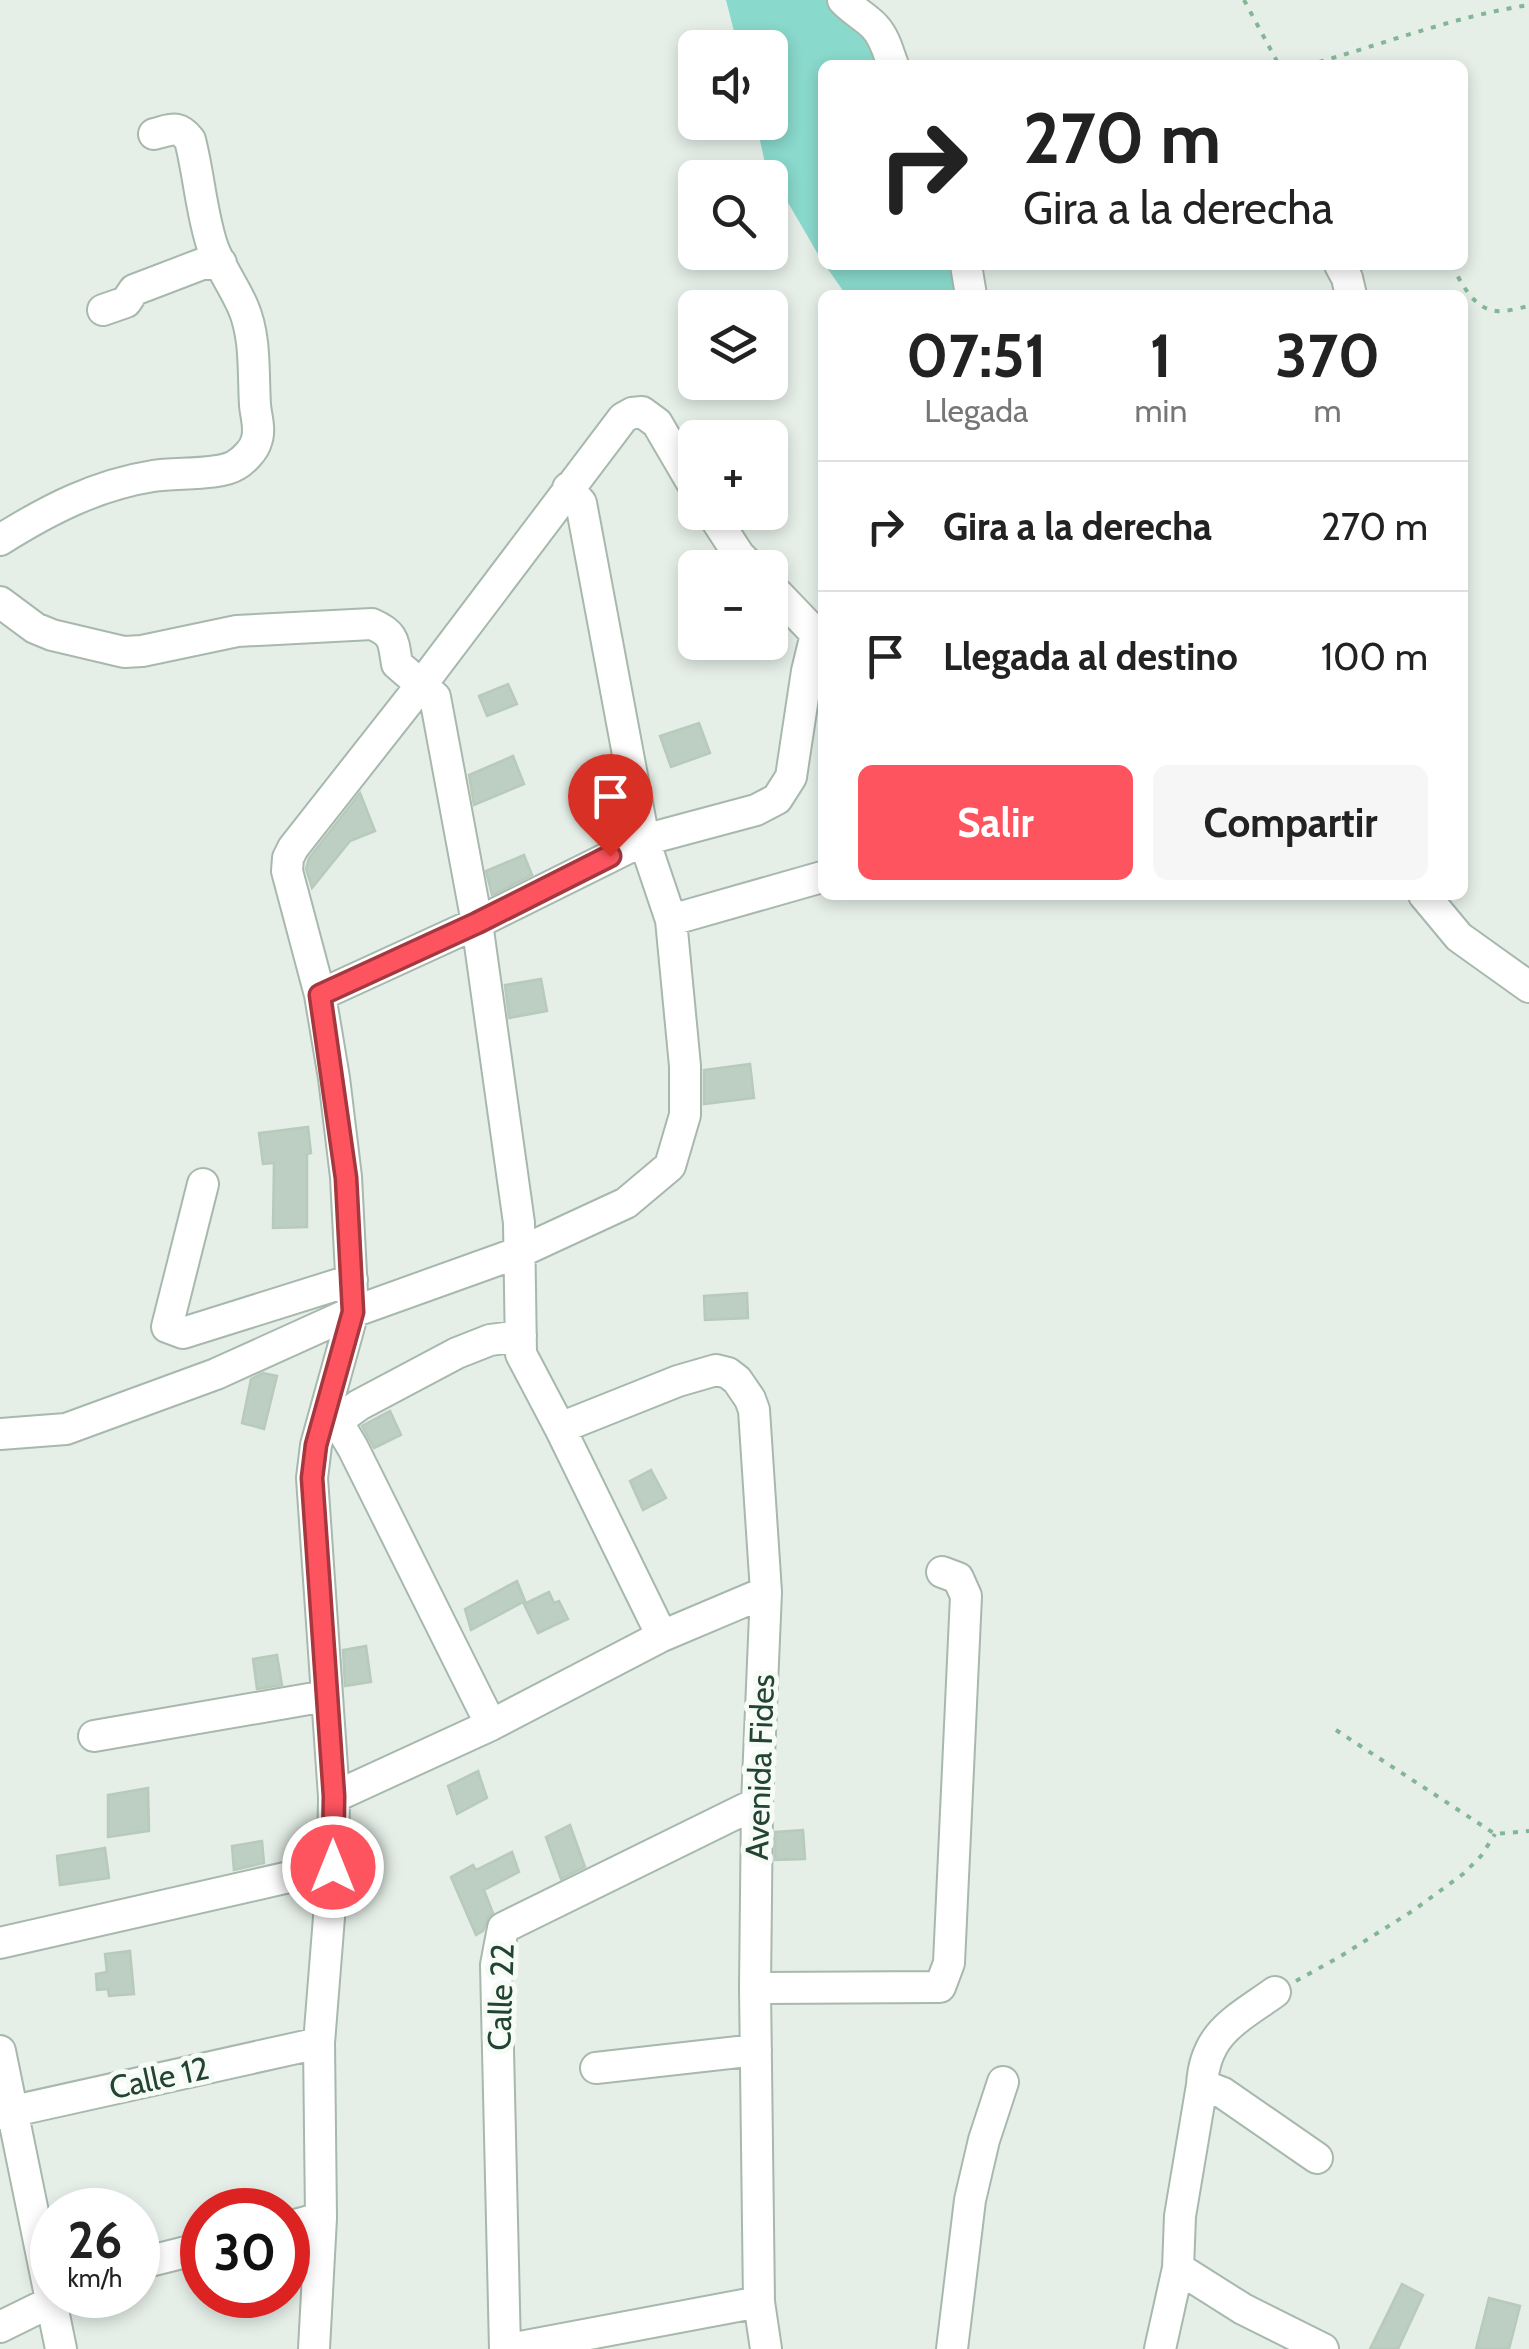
<!DOCTYPE html>
<html lang="es">
<head>
<meta charset="utf-8">
<style>
  :root { --surface:#fff; --page:#f6f6f6; --text:#222; --muted:#767676; --line:#e0e0e0; --accent:#fe5460 }
  body { margin:0; font-family:Cabin,sans-serif; background:var(--page); color:var(--text); height:100vh; display:flex; flex-direction:column; font-size:38px; white-space:nowrap }
  * { box-sizing:border-box; margin:0 }
  p { font-size:32px; color:var(--muted) }
  .icon { flex:none; width:55px; height:55px; fill:none; stroke:currentColor; stroke-width:2; stroke-linecap:round; stroke-linejoin:round }
  .map { position:relative; flex:1; overflow:hidden }
  .details { position:absolute; left:818px; top:290px; width:650px; height:610px; display:flex; flex-direction:column; background:var(--surface); border-radius:15px; box-shadow:0 5px 15px #0003 }
  .details>* { flex:none }
  .guide { position:absolute; left:818px; top:60px; width:650px; height:210px; border-radius:15px; box-shadow:0 5px 15px #0003; background:#fff; color:var(--text); overflow:hidden }
  .controls { position:absolute; left:678px; top:30px; display:grid; gap:20px }
  .controls a { display:grid; place-items:center; width:110px; height:110px; border-radius:15px; background:var(--surface); box-shadow:0 5px 15px #0003; font-size:50px }
  .speed { position:absolute; left:30px; top:2188px; display:flex; gap:20px; font-size:50px; font-weight:700; text-align:center }
  .speed>* { display:grid; place-content:center; width:130px; height:130px; border-radius:50%; background:var(--surface); box-shadow:0 5px 15px #0003; line-height:1 }
  .speed small { font-size:25px; font-weight:400 }
  .speed .limit { border:15px solid #d22; background:#fff; color:#111 }
  .pin { position:absolute; display:grid; place-items:center; width:85px; height:85px; color:#fff; margin:-102px -42px; border-radius:50% 50% 50% 0; rotate:-45deg; box-shadow:0 0 10px #0007 }
  .pin .icon { rotate:45deg }
  .me { position:absolute; width:110px; margin:-55px; rotate:0deg; stroke-linejoin:round; filter:drop-shadow(0 0 8px #0008) }
  .turn { display:flex; align-items:center; gap:35px; height:210px; padding:0 40px; font-size:45px }
  .turn .icon { width:130px; height:130px; stroke-width:2.5 }
  .turn b { display:block; font-size:70px; line-height:85px }
  .eta { display:flex; justify-content:space-evenly; align-items:center; height:170px; text-align:center }
  .eta b { font-size:60px; font-weight:700; line-height:70px }
  .primary-button { display:flex; gap:20px; margin-top:auto; padding:20px 40px }
  .primary-button a { flex:1; height:115px; border-radius:15px; background:var(--accent); color:#fff; font-size:40px; font-weight:700; line-height:115px; text-align:center }
  .primary-button a+a { background:var(--page); color:var(--text) }
  ul { padding:0; list-style:none }
  li { display:flex; align-items:center; gap:30px; height:130px; padding:0 40px; border-top:2px solid var(--line) }
  li div { flex:1 }
  li b { display:block; font-size:38px }
  li em { font-style:normal }
  .map>svg:first-child { display:block }
</style>
</head>
<body>
<div class="map">
<svg width="1529" height="2349" viewBox="0 0 1529 2349">
  <rect width="100%" height="100%" fill="#e5efe8"/>
  <path fill="#89d9cc" d="M 726,0 L 834,0 L 874,39 L 881,65 L 822,65 L 822,261 L 765,163 L 756,123 L 770,122 L 770,48 L 738,47 Z
    M 825,265 L 957,265 L 963,295 L 846,295 Z"/>
  <path fill="#bdcec2" stroke="#b7cabc" stroke-width="2.5" d="M 508,684 L 517,704 L 487,716 L 479,696 Z
    M 699,723 L 710,753 L 671,767 L 660,736 Z
    M 513,756 L 524,784 L 474,805 L 469,775 Z
    M 360,793 L 375,831 L 350,841 L 312,888 L 306,869 L 309,858 Z
    M 524,855 L 532,875 L 492,895 L 486,871 Z
    M 541,979 L 547,1011 L 509,1018 L 505,985 Z
    M 750,1064 L 754,1098 L 704,1104 L 704,1070 Z
    M 308,1127 L 311,1153 L 307,1154 L 307,1227 L 273,1228 L 274,1163 L 263,1164 L 259,1133 Z
    M 747,1293 L 748,1318 L 705,1320 L 704,1296 Z
    M 263,1373 L 277,1376 L 264,1429 L 242,1423 L 251,1379 Z
    M 390,1411 L 401,1435 L 374,1448 L 362,1426 Z
    M 651,1470 L 666,1498 L 643,1510 L 630,1481 Z
    M 517,1581 L 525,1601 L 471,1630 L 465,1609 Z
    M 549,1592 L 554,1603 L 559,1601 L 568,1619 L 538,1633 L 524,1604 Z
    M 366,1646 L 371,1682 L 345,1686 L 343,1650 Z
    M 277,1655 L 282,1685 L 257,1689 L 253,1659 Z
    M 478,1771 L 487,1798 L 457,1814 L 448,1786 Z
    M 148,1788 L 149,1831 L 108,1837 L 108,1795 Z
    M 570,1825 L 585,1867 L 561,1879 L 546,1837 Z
    M 803,1830 L 805,1859 L 775,1860 L 775,1832 Z
    M 262,1841 L 264,1863 L 234,1870 L 232,1846 Z
    M 105,1848 L 109,1878 L 60,1885 L 57,1856 Z
    M 512,1852 L 519,1872 L 484,1890 L 493,1913 L 488,1917 L 483,1931 L 476,1935 L 451,1877 L 473,1865 L 476,1870 Z
    M 130,1951 L 134,1994 L 109,1996 L 108,1989 L 97,1990 L 96,1974 L 107,1972 L 105,1954 Z
    M 1402,2284 L 1423,2295 L 1398,2349 L 1370,2349 Z
    M 1489,2298 L 1520,2306 L 1509,2349 L 1476,2349 Z"/>
  <g fill="none" stroke-linecap="round" stroke-linejoin="round">
    <defs>
      <path id="minor" d="M 843,0 C 853,11 866,17 875,27 C 885,38 888,52 893,65
        M 966,265 L 971,295
        M 1340,265 L 1347,278 L 1351,295
        M 103,310 L 126,302 L 134,290 L 202,264 L 221,263
        M 711,512 L 739,555 L 752,568
        M 0,540 C 48,510 96,485 153,476 C 175,472 219,476 236,465 C 243,461 254,450 256,442 C 261,430 256,417 255,405 C 253,372 256,337 243,307 C 234,286 219,266 212,245 C 201,211 199,175 190,140 C 178,124 171,130 154,134
        M 0,602 L 35,628 L 52,635 L 124,652 L 142,651 L 237,631 L 372,624 C 395,634 393,641 397,664 L 435,697 L 477,923 L 519,1223 L 521,1354 L 560,1428 L 662,1636
        M 1424,895 L 1459,937 L 1529,987
        M 671,920 L 822,877
        M 320,995 L 477,923 L 644,840 L 756,810 L 777,799 L 791,777 L 807,671 L 816,634 L 770,586
        M 203,1184 L 167,1327 L 183,1333 L 352,1280
        M 326,1413 L 337,1421 L 353,1448 L 491,1725
        M 337,1421 L 359,1405 L 457,1353 L 490,1340 L 521,1336
        M 560,1428 L 678,1381 L 716,1370 L 728,1373 L 737,1380 L 750,1399 L 754,1410 L 766,1592 L 757,1803 L 755,1988 L 759,2302 L 766,2349
        M 0,1434 L 66,1429 L 216,1374 L 353,1312 L 520,1252 L 626,1203 L 670,1166 L 685,1115 L 685,1066 L 671,920 L 644,840 L 581,503 L 568,488
        M 94,1736 L 326,1696
        M 334,1797 L 491,1725 L 662,1636 L 766,1592
        M 0,1943 L 333,1867
        M 755,1988 L 940,1987 L 949,1963 L 966,1596 L 958,1578 L 942,1572
        M 0,2051 L 61,2349
        M 596,2068 L 756,2050
        M 1202,2085 L 1223,2093 L 1317,2158
        M 0,2114 L 319,2043
        M 288,2227 L 321,2218
        M 138,2264 L 202,2248
        M 1178,2268 L 1243,2309 L 1323,2349
        M 0,2327 L 65,2295
        M 314,2349 L 321,2218 L 319,2043 L 333,1867 L 334,1797 L 312,1478 L 316,1445 L 353,1312 L 346,1177 L 334,1078 L 320,995 L 287,871 L 288,858 L 293,848 L 422,684 L 623,418 L 632,413 L 642,412 L 657,423 L 695,488
        M 505,2349 L 496,1965 L 503,1928 L 757,1803
        M 509,2349 L 759,2302
        M 952,2349 L 970,2200 L 984,2140 L 1003,2082
        M 1160,2349 L 1178,2268 L 1180,2216 L 1202,2085 C 1205,2033 1236,2020 1275,1992"/>
    </defs>
    <use href="#minor" stroke="#a7b8ad" stroke-width="34"/>
    <path stroke="#83b696" stroke-width="4" stroke-dasharray="5 8" stroke-linecap="butt" d="M 1244,0 L 1279,65
      M 1319,62 C 1389,42 1457,16 1529,5
      M 1452,265 C 1461,283 1474,309 1496,311 C 1506,312 1519,308 1529,306
      M 1336,1730 L 1495,1834 L 1529,1831
      M 1296,1981 L 1341,1956 L 1414,1910 L 1463,1874 L 1481,1856 L 1495,1834"/>
    <use href="#minor" stroke="#fff" stroke-width="30"/>
  </g>
  <g fill="none" stroke-linecap="round" stroke-linejoin="round">
    <defs>
      <path id="route" d="M 333,1867 L 334,1796 L 312,1478 L 316,1445 L 353,1312 L 346,1178 L 320,995 L 477,923 L 610,856"/>
    </defs>
    <use href="#route" stroke="#a5373e" stroke-width="25"/>
    <use href="#route" stroke="#fe5460" stroke-width="18"/>
  </g>
  <g text-anchor="middle" stroke-width="10" stroke-linejoin="round" paint-order="stroke">
    <g font-size="32" fill="#224430" stroke="#f6fbf7">
      <text transform="translate(760 1767) rotate(-88)" y="11">Avenida Fides</text>
      <text transform="translate(501 1997) rotate(-88)" y="11">Calle 22</text>
      <text transform="translate(159 2078) rotate(-12)" y="11">Calle 12</text>
    </g>
  </g>
</svg>
<div class="controls">
<a><svg class="icon" aria-label="sound" viewBox="0 0 24 24"><path d="M4 9h4l5-4v14l-5-4H4zM17 9q2 3 0 6"/></svg></a>
<a><svg class="icon" aria-label="search" viewBox="0 0 24 24"><circle cx="10" cy="10" r="6"/><path d="M15 15l6 6"/></svg></a>
<a><svg class="icon" aria-label="layers" viewBox="0 0 24 24"><path d="M12 4l9 5-9 5-9-5zM3 14l9 5 9-5"/></svg></a>
<a>+</a>
<a>−</a>
</div>
<div class="speed"><div>26<small>km/h</small></div><div class="limit">30</div></div>
<div class="pin" style="left:610px;top:856px;background:#d93025"><svg class="icon" aria-label="arrive" viewBox="0 0 24 24"><path d="M6 21V4h12l-3 4 3 4H6"/></svg></div>
<svg class="me" style="left:333px;top:1867px" viewBox="-20 -20 40 40"><circle r="17" fill="#fe5460" stroke="#fff" stroke-width="3"/><path d="M0-11L8 9 0 5-8 9z" fill="#fff"/></svg>
<div class="guide">
<div class="turn"><svg class="icon" aria-label="right" viewBox="0 0 24 24"><path d="M7 20v-9h11M14 6l5 5-5 5"/></svg><div><b>270 m</b>Gira a la derecha</div></div>
</div>
<section class="details">
<div class="eta">
<div><b>07:51</b><p>Llegada</p></div>
<div><b>1</b><p>min</p></div>
<div><b>370</b><p>m</p></div>
</div>
<ul>
<li><svg class="icon" aria-label="right" viewBox="0 0 24 24"><path d="M7 20v-9h11M14 6l5 5-5 5"/></svg><div><b>Gira a la derecha</b></div><em>270 m</em></li>
<li><svg class="icon" aria-label="arrive" viewBox="0 0 24 24"><path d="M6 21V4h12l-3 4 3 4H6"/></svg><div><b>Llegada al destino</b></div><em>100 m</em></li>
</ul>
<div class="primary-button"><a>Salir</a><a>Compartir</a></div>
</section>
</div>
</body>
</html>
